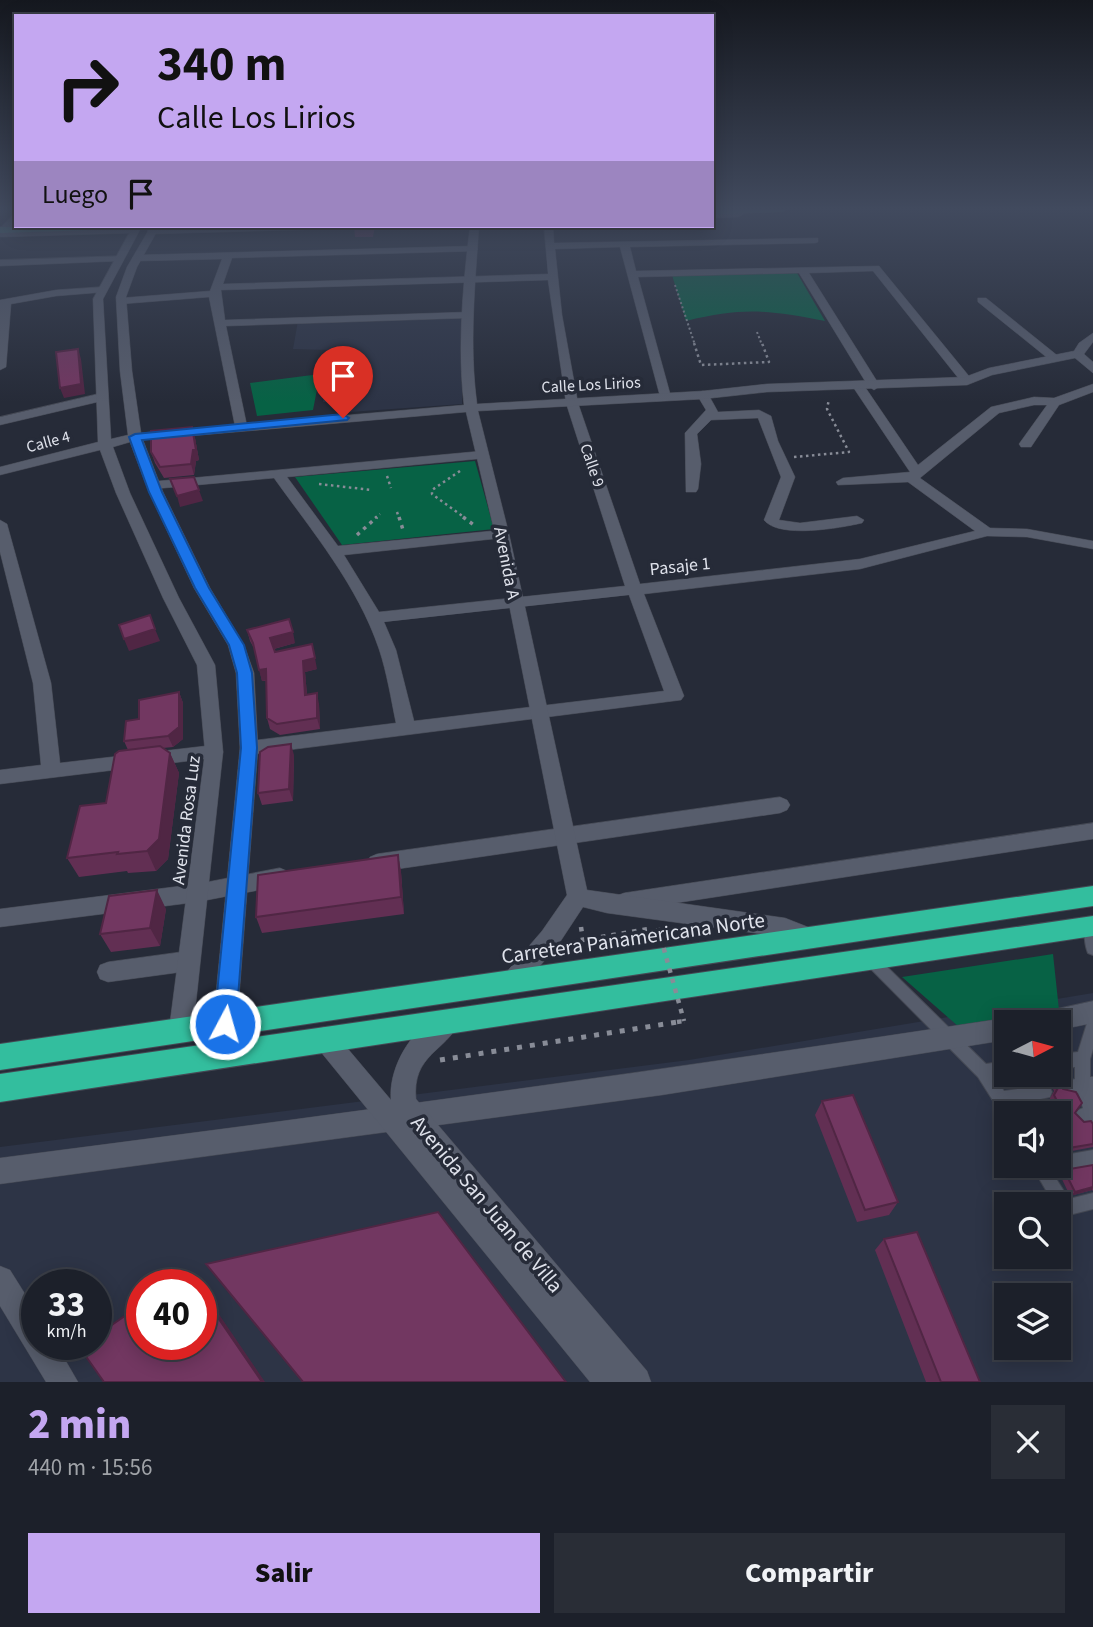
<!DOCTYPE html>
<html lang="es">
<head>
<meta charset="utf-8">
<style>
  :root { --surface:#1c202a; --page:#292d36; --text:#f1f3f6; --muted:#a0a3a8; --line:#3a3e47; --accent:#c4a7f1 }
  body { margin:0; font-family:"Source Sans 3",sans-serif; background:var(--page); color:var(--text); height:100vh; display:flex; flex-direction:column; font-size:26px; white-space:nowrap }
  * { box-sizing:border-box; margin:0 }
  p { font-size:23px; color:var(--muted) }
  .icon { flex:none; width:38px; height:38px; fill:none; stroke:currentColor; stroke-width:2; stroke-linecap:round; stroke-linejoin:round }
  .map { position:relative; height:1382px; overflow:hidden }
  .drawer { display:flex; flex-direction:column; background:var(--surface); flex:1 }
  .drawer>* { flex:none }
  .top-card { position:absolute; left:14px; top:14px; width:700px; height:214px; border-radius:0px; box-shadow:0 4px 18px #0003,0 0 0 2px var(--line); background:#c4a7f1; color:#111; overflow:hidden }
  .needle { width:46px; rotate:84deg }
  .buttons { position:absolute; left:994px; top:1010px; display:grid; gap:14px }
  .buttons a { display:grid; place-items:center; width:77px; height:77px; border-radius:0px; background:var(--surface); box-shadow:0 4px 18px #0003,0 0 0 2px var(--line); font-size:35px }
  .speed { position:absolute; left:21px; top:1269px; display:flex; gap:14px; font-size:35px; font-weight:700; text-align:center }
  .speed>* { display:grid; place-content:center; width:91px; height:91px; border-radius:50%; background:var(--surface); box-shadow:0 4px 18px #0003,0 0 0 2px var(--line); line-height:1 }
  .speed small { font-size:18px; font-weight:400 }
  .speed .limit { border:10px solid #d22; background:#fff; color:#111 }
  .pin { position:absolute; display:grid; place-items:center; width:60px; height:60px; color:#fff; margin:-72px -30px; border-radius:50% 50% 50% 0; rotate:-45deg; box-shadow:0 0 7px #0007 }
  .pin .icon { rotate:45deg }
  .me { position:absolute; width:77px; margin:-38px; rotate:6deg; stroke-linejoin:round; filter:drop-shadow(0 0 5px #0008) }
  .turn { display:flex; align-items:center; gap:24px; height:147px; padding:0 28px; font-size:32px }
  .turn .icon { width:91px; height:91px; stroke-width:2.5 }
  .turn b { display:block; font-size:49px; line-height:60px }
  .then { display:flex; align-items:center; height:66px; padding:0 28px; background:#0003; gap:14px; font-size:26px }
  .round { display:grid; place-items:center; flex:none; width:74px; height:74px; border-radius:0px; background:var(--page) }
  .head { display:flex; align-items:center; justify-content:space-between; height:119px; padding:0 28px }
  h1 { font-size:42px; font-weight:800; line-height:52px; color:var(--accent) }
  .primary-button { display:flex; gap:14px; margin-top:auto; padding:14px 28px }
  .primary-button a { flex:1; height:80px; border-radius:0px; background:var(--accent); color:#111; font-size:28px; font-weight:800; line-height:80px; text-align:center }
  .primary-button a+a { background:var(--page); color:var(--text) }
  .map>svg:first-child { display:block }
</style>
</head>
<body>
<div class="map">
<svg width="1093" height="1382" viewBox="0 0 1093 1382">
  <rect width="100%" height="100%" fill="#262b38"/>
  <path fill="#2d3446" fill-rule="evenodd" d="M 464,313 L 462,404 L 350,412 L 349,401 L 323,402 L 329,350 L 293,349 L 298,321 Z
    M 1093,993 L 1093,1382 L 0,1382 L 0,1147 L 689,1060 ZM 1006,1022 L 1059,1022 L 1059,1074 L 1006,1074 ZM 1006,1113 L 1059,1113 L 1059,1166 L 1006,1166 ZM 1006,1204 L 1059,1204 L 1059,1256 L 1006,1256 ZM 37,1284 L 96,1284 L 96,1344 L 37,1344 ZM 142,1284 L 201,1284 L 201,1344 L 142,1344 ZM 1006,1295 L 1059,1295 L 1059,1348 L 1006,1348 Z"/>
  <path fill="#076245" d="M 797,273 L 825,321 C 767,310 744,307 686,321 L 672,275 Z
    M 320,374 L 313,410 L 257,416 L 250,383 Z
    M 475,461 L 494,529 L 342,545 L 295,477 Z
    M 1053,954 L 1059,1010 L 959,1027 L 902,977 Z"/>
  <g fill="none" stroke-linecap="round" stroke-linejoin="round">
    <defs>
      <path id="service" d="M 1091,921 L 1093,922 L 1093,955 L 1088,953 C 1085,946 1083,931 1086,923 Z
        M 871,954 L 876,956 L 986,1064 L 1006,1061 L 1006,1074 L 1008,1074 L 995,1077 L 1004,1091 L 1045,1085 L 1050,1087 L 1052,1092 L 1050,1097 L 1012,1105 L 1017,1113 L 1006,1113 L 1006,1119 L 1004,1118 L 978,1077 L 866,964 L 864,960 L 866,956 Z
        M 1093,1018 L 1093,1049 L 1090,1059 L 1090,1077 L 1093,1077 L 1093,1122 L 1081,1124 L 1076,1121 L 1073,1116 L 1076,1111 L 1083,1108 L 1078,1093 L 1066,1095 L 1061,1093 L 1059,1088 L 1061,1083 L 1075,1079 L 1075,1067 L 1059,1068 L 1059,1054 L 1078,1052 L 1088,1020 Z
        M 1093,1150 L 1093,1166 L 1059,1172 L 1053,1170 L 1052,1166 L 1059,1166 L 1059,1156 Z
        M 1034,1166 L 1048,1166 L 1069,1199 L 1093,1193 L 1093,1209 L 1065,1216 L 1059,1214 L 1059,1204 L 1054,1204 L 1033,1168 Z"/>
      <path id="minor" d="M 743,209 L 752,210 L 738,217 L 712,218 L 712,212 Z
        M 16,212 L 16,221 L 7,231 L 134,227 L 139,230 L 134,233 L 0,237 L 0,228 Z
        M 238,226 L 330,226 L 325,229 L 152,234 L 147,231 L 152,228 Z
        M 544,226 L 553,226 L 554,243 L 818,238 L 818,242 L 815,243 L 630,247 L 636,271 L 879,266 L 973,381 L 963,384 L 873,271 L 809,273 L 880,386 L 874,390 L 868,386 L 799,273 L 638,277 L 671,397 L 661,400 L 620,247 L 555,249 L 562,315 L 578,403 L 640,584 L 860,559 L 975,531 L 908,482 L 838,485 L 836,482 L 843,478 L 910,472 L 853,387 L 859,383 L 863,384 L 918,465 L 991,407 L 1034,397 L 1054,398 L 1093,384 L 1093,392 L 1059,405 L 1031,447 L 1021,447 L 1019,444 L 1047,405 L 1034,405 L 999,413 L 920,478 L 990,528 L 1027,529 L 1093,541 L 1093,549 L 1027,537 L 987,536 L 860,569 L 644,594 L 684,696 L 681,700 L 249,755 L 242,753 L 240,748 L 242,743 L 249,741 L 396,723 C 391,699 387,673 379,649 C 358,586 312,531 274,478 L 153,489 L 148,488 L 148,482 L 482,451 L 487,452 L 487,458 L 287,477 L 338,546 L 502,530 L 509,534 L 502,538 L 344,555 L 379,612 L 625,586 L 566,403 L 548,280 L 221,290 L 225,320 L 468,312 L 473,315 L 468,318 L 226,326 L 247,426 L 241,430 L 235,426 L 209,297 L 121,304 L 116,301 L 121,298 L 210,291 L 222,259 L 137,261 L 132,258 L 137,255 L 473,246 L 478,249 L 476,251 L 232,258 L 223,284 L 548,274 ZM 629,595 L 664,691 L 414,721 L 396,650 L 384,622 Z
        M 122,256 L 124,258 L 119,261 L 0,266 L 0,260 Z
        M 101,287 L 106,290 L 105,292 L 56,296 L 11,304 L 6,367 L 0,370 L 0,300 L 56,290 Z
        M 978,298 L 986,298 L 1058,356 L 1058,360 L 1050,360 L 978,302 Z
        M 703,391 L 707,392 L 718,412 L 759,410 L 771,416 L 778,441 L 795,477 L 779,520 L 800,523 L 857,516 L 864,520 L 862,523 C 840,528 779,539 764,520 L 781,477 L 758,418 L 711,420 L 697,434 L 701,464 L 698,489 L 696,492 L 686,492 L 685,433 L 706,410 L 697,395 Z
        M 102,393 L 106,394 L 106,400 L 0,425 L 0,417 Z
        M 0,520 L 7,524 L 51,683 L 60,763 L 214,745 L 221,747 L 223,752 L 221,757 L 0,784 L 0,770 L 41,765 L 33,683 L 0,552 Z
        M 780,797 L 787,800 L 790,805 L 787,810 L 780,813 L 377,872 L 370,869 L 367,863 L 370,857 L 377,854 Z
        M 1093,823 L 1093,839 L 624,911 L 616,908 L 613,902 L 616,896 L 624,893 Z
        M 280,868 L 287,871 L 290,877 L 287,883 L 280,886 L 197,902 L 0,927 L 0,909 L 197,884 Z
        M 189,951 L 197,954 L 200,961 L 197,968 L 189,971 L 108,982 L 100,979 L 97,972 L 100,965 L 108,962 Z
        M 1093,1001 L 1093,1023 L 1059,1030 L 1059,1022 L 1030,1022 L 1034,1014 Z
        M 1006,1018 L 1015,1022 L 1006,1022 L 1006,1040 L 662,1095 L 0,1184 L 0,1158 C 336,1115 671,1069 1006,1018 Z
        M 0,1266 L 10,1270 L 37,1313 L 37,1344 L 56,1344 L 78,1382 L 46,1382 L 0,1306 Z"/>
      <path id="tertiary" d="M 133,226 L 142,226 L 103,299 L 111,439 L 128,435 L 120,371 L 116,297 L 127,267 L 151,226 L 160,226 L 137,267 L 126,297 L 132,371 L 141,433 L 464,405 C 457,346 463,284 470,226 L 479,226 C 475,285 469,345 477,404 L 703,391 L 767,384 L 965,377 L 989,368 L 1074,351 L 1079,343 L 1093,333 L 1093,342 L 1084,354 L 1093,362 L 1093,373 L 1075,358 L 992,375 L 967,385 L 767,392 L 703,399 L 478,411 L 509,534 L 587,890 L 785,918 L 818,931 L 821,938 L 818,945 L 810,948 L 784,937 L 607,913 L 583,907 L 558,945 L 520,989 L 512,992 L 504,989 L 501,982 L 504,975 L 542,931 L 567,895 L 495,534 L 466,412 L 143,440 L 163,492 L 210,588 L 244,645 L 254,673 L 258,748 L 237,1024 L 233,1032 L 225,1035 L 217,1032 L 213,1024 L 240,748 L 236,673 L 228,645 L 194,588 L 149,492 L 130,442 L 113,447 L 130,493 L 179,598 L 215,665 L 223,752 L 193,1030 L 189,1038 L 181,1041 L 173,1038 L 169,1030 L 205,752 L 197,665 L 163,598 L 116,493 L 100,450 L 0,475 L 0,467 L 98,442 L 93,299 Z
        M 448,1010 L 456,1013 L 460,1021 C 446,1052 412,1054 416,1099 L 647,1371 L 651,1382 L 590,1382 L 316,1046 L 312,1038 L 316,1030 L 324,1027 L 332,1030 L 391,1100 C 388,1065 415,1023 448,1010 Z"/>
      <path id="secondary" d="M 712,209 L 786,209 L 782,212 L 712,214 Z
        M 130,226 L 125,229 L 0,233 L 0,227 Z"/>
      <path id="trunk" d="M 1093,886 L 1093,906 L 0,1070 L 0,1044 Z
        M 1093,916 L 1093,936 L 0,1102 L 0,1074 Z"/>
    </defs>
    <use href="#service" stroke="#454954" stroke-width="2"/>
    <use href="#minor" stroke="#454954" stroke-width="1"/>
    <use href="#tertiary" stroke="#454954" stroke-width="1"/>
    <use href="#secondary" stroke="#454954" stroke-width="1"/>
    <use href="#trunk" stroke="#454954" stroke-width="2"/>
    <path stroke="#888c97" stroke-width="2" stroke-dasharray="2 2.5" stroke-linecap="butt" d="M 675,285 L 695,345
      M 757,332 L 762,345"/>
    <path stroke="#888c97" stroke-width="2.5" stroke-dasharray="2.5 3.5" stroke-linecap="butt" d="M 694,343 L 701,365 L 769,362 L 762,343
      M 794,457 L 849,452 L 827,409 L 829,399
      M 460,471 L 432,490 L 432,494 L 465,518
      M 387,476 L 391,488
      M 319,484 L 372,490
      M 397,512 L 399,518
      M 375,518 L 380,514"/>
    <path stroke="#888c97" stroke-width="3.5" stroke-dasharray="3.5 5" stroke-linecap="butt" d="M 399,517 L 404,533
      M 463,517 L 474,525
      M 357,535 L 377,517"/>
    <path stroke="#888c97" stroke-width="4.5" stroke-dasharray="4.5 6" stroke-linecap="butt" d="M 581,927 L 583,940 L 649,929
      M 677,1022 L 684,1021"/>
    <path stroke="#888c97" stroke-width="5" stroke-dasharray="5 8" stroke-linecap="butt" d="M 440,1060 L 684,1021"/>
    <use href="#service" fill="#575d6c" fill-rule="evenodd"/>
    <use href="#minor" fill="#575d6c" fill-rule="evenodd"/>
    <use href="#tertiary" fill="#575d6c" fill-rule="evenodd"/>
    <use href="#secondary" fill="#4a827f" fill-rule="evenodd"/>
    <use href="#trunk" fill="#33be9e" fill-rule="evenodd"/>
    <path stroke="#888c97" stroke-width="4.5" stroke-dasharray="4.5 6" stroke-linecap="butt" d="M 658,928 L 684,1021"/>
  </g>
  <path fill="#622f53" d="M 712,213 L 716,221 L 715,229 L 700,230 L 698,226 L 712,226 Z
    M 354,226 L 375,226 L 373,237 L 355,237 Z
    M 195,438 L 199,460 L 196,461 L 194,475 L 164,478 L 155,463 L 151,452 Z
    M 247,630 L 295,643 L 274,649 L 275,652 L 317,669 L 305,672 L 307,695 L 319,704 L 320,729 L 280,735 L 270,729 L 267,718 L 266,681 L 262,681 L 255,650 L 250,641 Z
    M 179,692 L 183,703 L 183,739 L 173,747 L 163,748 L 170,753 L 179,773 L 168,859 L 156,871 L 128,873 L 127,871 L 79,877 L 67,858 L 106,803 L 128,750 L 124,741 L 139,719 Z
    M 294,755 L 293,801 L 262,805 L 258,793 Z
    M 398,855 L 401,872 L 404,914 L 262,933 L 256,917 Z
    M 166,909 L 160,946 L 111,952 L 100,934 Z
    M 1036,1074 L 1059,1074 L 1063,1089 L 1075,1113 L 1084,1122 L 1093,1124 L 1093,1149 L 1093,1147 L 1061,1153 L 1062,1126 L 1059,1119 L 1059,1113 L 1056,1113 L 1049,1100 L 1054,1091 L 1051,1085 L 1041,1083 Z
    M 822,1101 L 898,1202 L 889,1215 L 857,1222 L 815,1115 Z
    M 1093,1165 L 1093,1191 L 1092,1190 L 1070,1196 L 1060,1175 L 1064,1170 Z
    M 884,1239 L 980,1382 L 926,1382 L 875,1250 Z"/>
  <path fill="#502644" d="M 78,349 L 81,359 L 85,394 L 64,398 L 60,388 Z
    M 192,427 L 195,438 L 199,460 L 196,461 L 194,475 L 191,464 L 193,450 Z
    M 199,490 L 203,501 L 180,507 L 177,496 Z
    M 155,629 L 160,641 L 129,651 L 124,639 Z
    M 293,632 L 295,643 L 273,649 L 270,638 Z
    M 315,658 L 317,669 L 305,672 L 308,706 L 305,695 L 303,661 Z
    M 266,669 L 269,680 L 262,681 L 259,670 Z
    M 179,692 L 183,703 L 183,739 L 173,747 L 168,736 Z
    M 317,693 L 319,704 L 320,729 L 317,718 Z
    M 291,744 L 294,755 L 293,801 L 289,789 Z
    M 170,753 L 179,773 L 168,859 L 156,871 L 147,851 Z
    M 398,855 L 401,872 L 404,914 L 401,897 Z
    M 157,890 L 166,909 L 160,946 L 150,928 Z
    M 1093,1187 L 1092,1190 L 1070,1196 L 1075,1192 Z
    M 201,1288 L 265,1382 L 262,1382 L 201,1293 Z"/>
  <path fill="#723761" stroke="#502644" stroke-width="2" d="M 712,213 L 716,221 L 712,221 Z
    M 354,226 L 373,226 L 372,228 L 354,228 Z
    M 78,349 L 81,384 L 60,388 L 56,352 Z
    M 192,427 L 196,450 L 193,450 L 191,464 L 160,467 L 151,452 L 151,431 Z
    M 194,477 L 199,490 L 177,496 L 170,479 Z
    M 150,615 L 155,629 L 124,639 L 119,625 Z
    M 289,619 L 293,632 L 270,638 L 275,652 L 312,644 L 315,658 L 303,661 L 305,695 L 317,693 L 317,718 L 277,724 L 267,718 L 266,669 L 259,670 L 253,643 L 247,630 Z
    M 179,692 L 179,727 L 168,736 L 124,741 L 126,721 L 139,719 L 139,700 Z
    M 291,744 L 289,789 L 258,793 L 260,752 L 268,747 Z
    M 160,746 L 170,753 L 159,839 L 147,851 L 117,854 L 118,852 L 67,858 L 80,806 L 106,803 L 115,754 L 119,751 Z
    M 398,855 L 401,897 L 256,917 L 258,875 Z
    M 157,890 L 150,928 L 100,934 L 109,896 Z
    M 1059,1060 L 1067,1075 L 1061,1082 L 1063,1089 L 1076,1092 L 1082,1103 L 1075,1113 L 1084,1122 L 1091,1121 L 1093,1124 L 1093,1144 L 1063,1149 L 1059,1159 L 1059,1126 L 1069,1125 L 1054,1095 L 1059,1086 L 1055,1080 L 1045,1078 L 1043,1074 L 1059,1074 Z
    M 853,1095 L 898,1202 L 865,1210 L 822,1101 Z
    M 1093,1165 L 1093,1187 L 1075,1192 L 1064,1170 Z
    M 438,1212 L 566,1382 L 303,1382 L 206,1264 Z
    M 917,1232 L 980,1382 L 941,1382 L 884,1239 Z
    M 187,1272 L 195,1284 L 169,1284 Z
    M 201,1293 L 262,1382 L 104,1382 L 80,1348 L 86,1344 L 96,1344 L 96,1336 L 142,1304 L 142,1344 L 201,1344 Z"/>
  <linearGradient id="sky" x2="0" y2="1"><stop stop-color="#15181f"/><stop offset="0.52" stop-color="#414a5e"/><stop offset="1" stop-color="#414a5e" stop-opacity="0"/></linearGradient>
  <rect width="1093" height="402" fill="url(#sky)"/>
  <path fill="#1a73e8" stroke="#114b97" stroke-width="2" d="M 343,414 L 349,418 L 347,420 L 142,440 L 162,492 L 209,588 L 244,645 L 252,673 L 257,748 L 236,1024 L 233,1031 L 225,1034 L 217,1031 L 214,1024 L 241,748 L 237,673 L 229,645 L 195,588 L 149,492 L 129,437 L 135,434 Z"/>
  <g text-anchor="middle" stroke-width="7" stroke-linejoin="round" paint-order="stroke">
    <g font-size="16" fill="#dfe2eb" stroke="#262b38">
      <text transform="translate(591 384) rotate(-3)" y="6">Calle Los Lirios</text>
      <text transform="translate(48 441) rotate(-15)" y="6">Calle 4</text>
      <text transform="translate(593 465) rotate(71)" y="6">Calle 9</text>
    </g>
    <g font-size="18" fill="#dfe2eb" stroke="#262b38">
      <text transform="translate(507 563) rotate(79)" y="6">Avenida A</text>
      <text transform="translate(680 566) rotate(-6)" y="6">Pasaje 1</text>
      <text transform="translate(186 820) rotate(-83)" y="6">Avenida Rosa Luz</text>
    </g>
    <g font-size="21" fill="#dfe2eb" stroke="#262b38">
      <text transform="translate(633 938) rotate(-8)" y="7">Carretera Panamericana Norte</text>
      <text transform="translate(487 1204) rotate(50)" y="7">Avenida San Juan de Villa</text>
    </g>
  </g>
</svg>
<div class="buttons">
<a><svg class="needle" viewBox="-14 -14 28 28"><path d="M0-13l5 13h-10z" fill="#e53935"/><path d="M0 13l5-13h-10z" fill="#a0a3a8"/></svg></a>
<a><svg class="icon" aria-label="sound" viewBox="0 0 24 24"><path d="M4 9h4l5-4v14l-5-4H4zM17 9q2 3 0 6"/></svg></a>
<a><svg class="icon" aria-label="search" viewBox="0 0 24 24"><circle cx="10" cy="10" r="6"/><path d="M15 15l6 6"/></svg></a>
<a><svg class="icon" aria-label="layers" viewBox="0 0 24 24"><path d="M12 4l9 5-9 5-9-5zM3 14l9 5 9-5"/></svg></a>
</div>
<div class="speed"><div>33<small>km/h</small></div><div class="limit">40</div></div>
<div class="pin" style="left:343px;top:418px;background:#d93025"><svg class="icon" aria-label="arrive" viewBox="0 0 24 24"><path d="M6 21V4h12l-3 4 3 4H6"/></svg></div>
<svg class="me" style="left:225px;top:1024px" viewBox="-20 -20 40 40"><circle r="17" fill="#1a73e8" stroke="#fff" stroke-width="3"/><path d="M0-11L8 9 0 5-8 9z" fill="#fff"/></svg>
<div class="top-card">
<div class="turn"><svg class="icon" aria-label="right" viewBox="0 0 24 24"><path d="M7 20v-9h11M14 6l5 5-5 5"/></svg><div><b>340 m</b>Calle Los Lirios</div></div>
<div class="then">Luego<svg class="icon" aria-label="arrive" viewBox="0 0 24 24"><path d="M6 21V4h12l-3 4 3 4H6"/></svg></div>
</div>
</div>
<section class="drawer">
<div class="head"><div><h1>2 min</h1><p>440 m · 15:56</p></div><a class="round"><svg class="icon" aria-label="close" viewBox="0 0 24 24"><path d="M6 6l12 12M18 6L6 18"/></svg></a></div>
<div class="primary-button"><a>Salir</a><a>Compartir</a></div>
</section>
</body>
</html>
